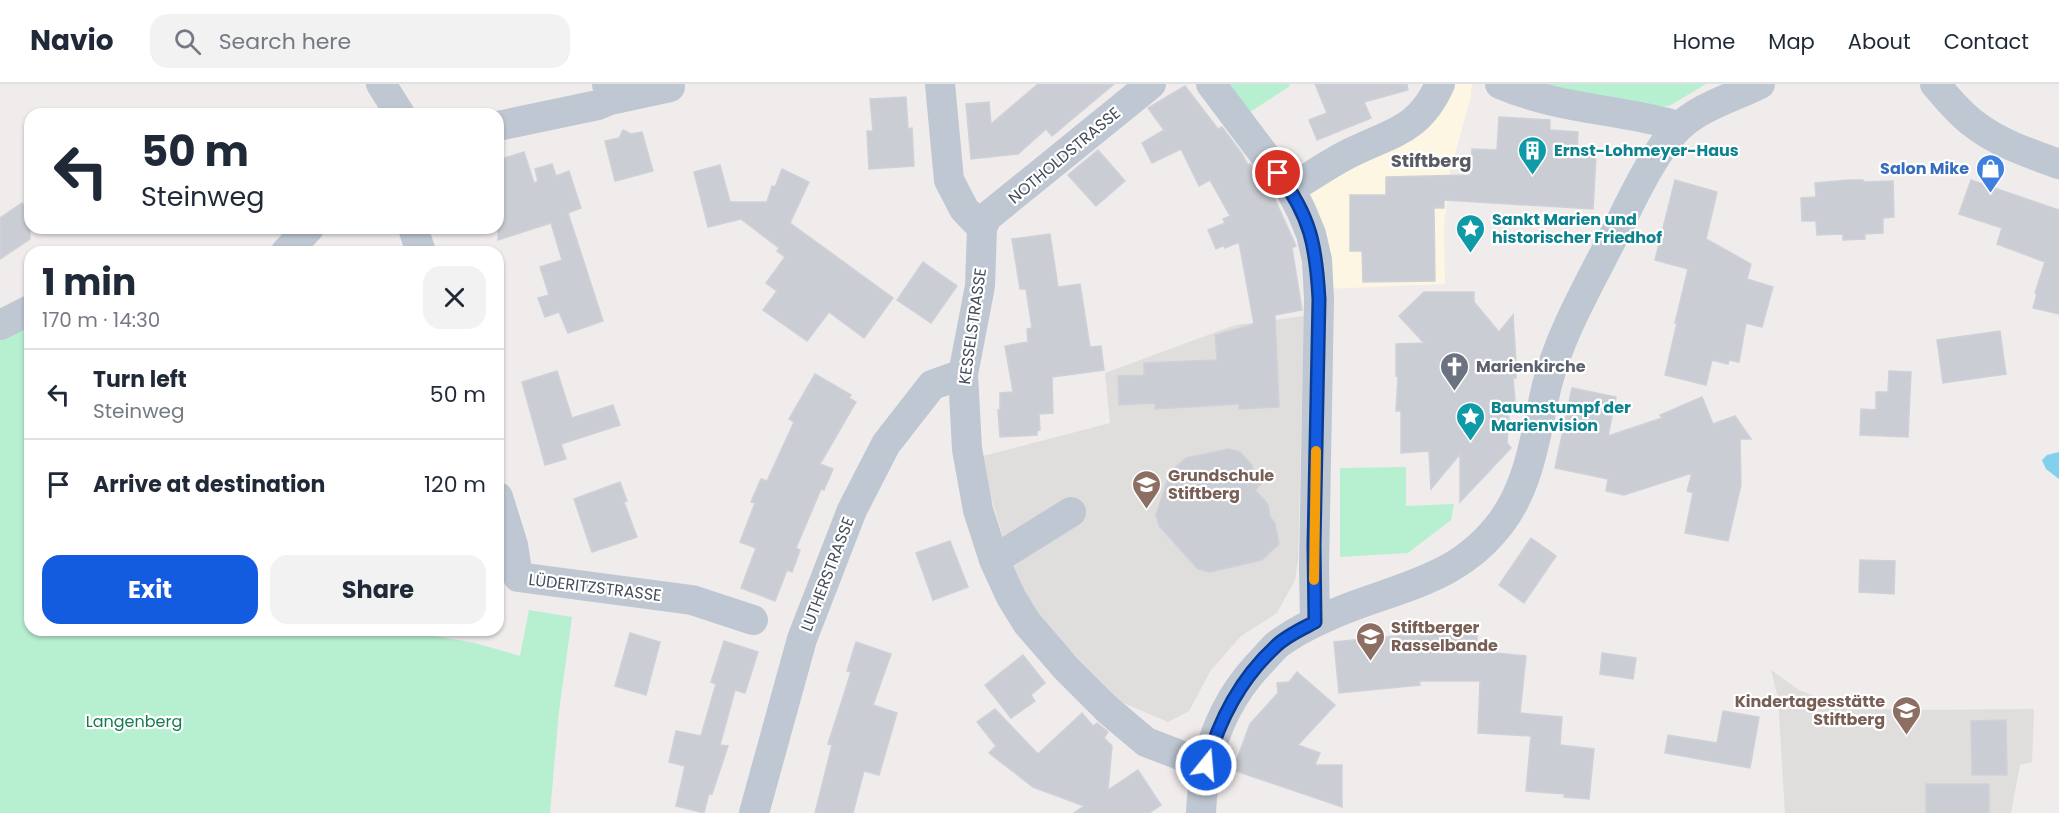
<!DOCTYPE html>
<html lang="en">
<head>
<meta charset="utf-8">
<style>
  :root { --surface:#fff; --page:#f2f2f3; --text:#1f2937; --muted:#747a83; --line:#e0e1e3; --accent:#135ce0 }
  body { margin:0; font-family:Poppins,sans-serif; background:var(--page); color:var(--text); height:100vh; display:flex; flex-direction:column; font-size:22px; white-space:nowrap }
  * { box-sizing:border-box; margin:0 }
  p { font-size:20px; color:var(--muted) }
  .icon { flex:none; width:33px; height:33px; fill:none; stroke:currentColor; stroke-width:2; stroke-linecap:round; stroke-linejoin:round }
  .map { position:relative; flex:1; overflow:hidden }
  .sheet { position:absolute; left:24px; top:162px; width:480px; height:390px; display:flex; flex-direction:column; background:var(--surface); border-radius:18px; box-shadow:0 2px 4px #0004 }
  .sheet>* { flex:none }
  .top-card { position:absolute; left:24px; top:24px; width:480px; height:126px; border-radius:18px; box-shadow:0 2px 4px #0004; background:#fff; color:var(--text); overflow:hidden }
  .pin { position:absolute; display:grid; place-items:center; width:51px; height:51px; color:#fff; margin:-26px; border:3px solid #fff; border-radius:50%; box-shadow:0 2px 6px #0007 }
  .me { position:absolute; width:66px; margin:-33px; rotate:17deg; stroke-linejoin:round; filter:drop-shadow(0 0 4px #0008) }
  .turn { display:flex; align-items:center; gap:21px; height:126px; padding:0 18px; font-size:27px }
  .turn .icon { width:78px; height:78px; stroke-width:2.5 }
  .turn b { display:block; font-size:42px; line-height:51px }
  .round { display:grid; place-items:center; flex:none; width:63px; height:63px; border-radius:18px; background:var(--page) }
  .headline { display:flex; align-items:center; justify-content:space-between; height:102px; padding:0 18px }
  h1 { font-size:36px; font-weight:700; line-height:45px }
  .cta { display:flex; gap:12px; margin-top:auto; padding:12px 18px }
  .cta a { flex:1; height:69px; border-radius:18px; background:var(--accent); color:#fff; font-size:24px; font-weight:700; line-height:69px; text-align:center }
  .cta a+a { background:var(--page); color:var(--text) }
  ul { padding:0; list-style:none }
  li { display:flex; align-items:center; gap:18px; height:90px; padding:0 18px; border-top:2px solid var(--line) }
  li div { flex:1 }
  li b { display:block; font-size:22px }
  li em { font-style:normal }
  header { display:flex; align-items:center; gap:36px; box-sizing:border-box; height:84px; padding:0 30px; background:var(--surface); border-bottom:2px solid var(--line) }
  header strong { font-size:28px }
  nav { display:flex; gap:33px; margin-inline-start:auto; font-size:21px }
  .search { width:420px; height:54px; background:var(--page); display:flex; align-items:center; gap:15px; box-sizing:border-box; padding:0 21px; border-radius:18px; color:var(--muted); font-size:22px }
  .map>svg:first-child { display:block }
</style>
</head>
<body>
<header>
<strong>Navio</strong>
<div class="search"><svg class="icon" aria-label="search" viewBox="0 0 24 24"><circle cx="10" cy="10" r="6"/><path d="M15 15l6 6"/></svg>Search here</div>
<nav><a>Home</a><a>Map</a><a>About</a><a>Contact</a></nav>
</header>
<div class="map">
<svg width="2059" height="729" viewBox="0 0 2059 729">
  <rect width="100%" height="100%" fill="#efeceb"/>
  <path fill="#fcf6e2" d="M 1449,0 L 1472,0 L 1470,16 L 1450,88 L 1444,143 L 1445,200 L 1326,205 L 1320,142 L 1309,104 Z"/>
  <path fill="#e0dddd" d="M 1304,232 L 1298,476 L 1295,496 L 1277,529 L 1241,552 L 1211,586 L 1189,627 L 1168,638 L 1121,618 L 1050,545 L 1024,511 L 1010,477 L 979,373 L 1110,339 L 1105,289 L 1235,241 Z
    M 1771,586 L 1799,606 L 1844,623 L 1910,626 L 2034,625 L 2032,678 L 2020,681 L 2011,729 L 1785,729 L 1778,614 Z"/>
  <path fill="#b7efd1" d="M 1228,0 L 1289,0 L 1290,2 L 1250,28 Z
    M 1534,0 L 1706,0 L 1669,22 L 1639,24 Z
    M 30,242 L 30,546 L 400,546 L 475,559 L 520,572 L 529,526 L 572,533 L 559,627 L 550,729 L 0,729 L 0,253 Z
    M 1406,383 L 1406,422 L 1454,420 L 1451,436 L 1408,469 L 1340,473 L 1340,384 Z"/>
  <path fill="#82cfee" d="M 2059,368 L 2059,395 L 2046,385 L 2042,376 L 2047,371 Z"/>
  <path fill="#cbcdd4" stroke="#cfd1d8" stroke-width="1.5" d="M 1038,0 L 1114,0 L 1052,52 L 1046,45 L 1018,70 L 971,75 L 966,20 L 989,18 L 991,40 Z
    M 1315,0 L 1407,0 L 1408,6 L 1364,18 L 1371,34 L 1317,56 L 1309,36 L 1327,29 Z
    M 1185,2 L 1218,45 L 1222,43 L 1242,70 L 1248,81 L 1250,80 L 1262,96 L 1270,113 L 1273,111 L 1296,162 L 1292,164 L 1302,226 L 1275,231 L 1279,323 L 1239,325 L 1239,320 L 1155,325 L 1155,319 L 1119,321 L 1118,292 L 1144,291 L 1144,279 L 1217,276 L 1215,251 L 1254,240 L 1239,158 L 1225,164 L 1224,161 L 1216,165 L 1208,146 L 1225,139 L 1223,135 L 1230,132 L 1210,96 L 1199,102 L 1181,65 L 1152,79 L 1142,59 L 1164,46 L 1148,24 Z
    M 906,13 L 908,45 L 912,44 L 914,82 L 869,85 L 867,47 L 873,47 L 870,15 Z
    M 1499,33 L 1550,36 L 1550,46 L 1578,48 L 1577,70 L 1596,71 L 1593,125 L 1444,116 L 1444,124 L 1434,124 L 1435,197 L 1363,198 L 1362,167 L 1350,167 L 1350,111 L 1386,111 L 1386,93 L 1470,91 L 1472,65 L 1497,66 Z
    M 623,46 L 631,50 L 642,48 L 653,87 L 615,97 L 605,57 L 619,54 Z
    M 1098,66 L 1125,97 L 1096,122 L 1068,91 Z
    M 524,68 L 534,99 L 538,97 L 535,85 L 552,80 L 556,92 L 569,87 L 581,124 L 568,129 L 603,237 L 568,249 L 559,228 L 545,233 L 538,214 L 549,211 L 540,183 L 562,176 L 551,139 L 498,156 L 498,76 Z
    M 720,81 L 730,118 L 767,118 L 772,102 L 775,103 L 782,85 L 809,98 L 790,139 L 893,214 L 864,254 L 829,228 L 807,257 L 763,226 L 777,207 L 766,199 L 785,173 L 777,167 L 779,164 L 741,135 L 708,143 L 694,88 Z
    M 1675,96 L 1717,108 L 1706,155 L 1751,180 L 1747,195 L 1773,203 L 1762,243 L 1746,239 L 1739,278 L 1729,276 L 1728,280 L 1712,276 L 1706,301 L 1665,291 L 1677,239 L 1675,239 L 1688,185 L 1655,176 Z
    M 1849,96 L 1863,96 L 1863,98 L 1893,97 L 1894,133 L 1883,134 L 1883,149 L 1865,150 L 1865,155 L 1843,156 L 1843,150 L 1817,151 L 1816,137 L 1802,137 L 1801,114 L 1816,113 L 1815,99 Z
    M 1971,96 L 2059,126 L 2059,230 L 2033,224 L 2037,210 L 2035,209 L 2045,178 L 1997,160 L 2002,144 L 1959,130 Z
    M 22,119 L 30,130 L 30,155 L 0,175 L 0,134 Z
    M 1050,150 L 1058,203 L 1080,200 L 1090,263 L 1101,262 L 1104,286 L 1052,293 L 1053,329 L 1039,330 L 1040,346 L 1037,347 L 1037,351 L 1000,353 L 998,326 L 1000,326 L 1000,309 L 1013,308 L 1005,262 L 1028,258 L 1027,245 L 1032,244 L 1026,205 L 1020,205 L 1012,155 Z
    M 923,178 L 957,202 L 931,239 L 897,216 Z
    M 1424,208 L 1474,208 L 1474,218 L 1499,248 L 1513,231 L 1516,279 L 1516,294 L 1513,294 L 1516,329 L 1509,330 L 1507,359 L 1511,364 L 1460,418 L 1460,370 L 1431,405 L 1429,367 L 1401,369 L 1401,327 L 1396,327 L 1398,292 L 1396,292 L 1396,260 L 1424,259 L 1399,232 Z
    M 2000,247 L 2006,290 L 1943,299 L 1937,256 Z
    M 557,287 L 572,334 L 613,321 L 620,341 L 561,360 L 566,375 L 545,381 L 522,298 Z
    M 1889,287 L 1911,288 L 1908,353 L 1860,351 L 1861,325 L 1876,326 L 1876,308 L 1888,308 Z
    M 815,290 L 851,311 L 849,314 L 856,318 L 820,380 L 833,385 L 824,406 L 821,405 L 796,464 L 800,466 L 792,488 L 787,486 L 775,517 L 741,504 L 756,464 L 740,458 L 755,419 L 751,418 L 761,395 L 767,397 L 794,338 L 789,335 Z
    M 1572,304 L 1616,313 L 1608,352 L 1662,334 L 1660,331 L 1702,313 L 1713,340 L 1735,332 L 1751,355 L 1740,355 L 1741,401 L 1728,457 L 1685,449 L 1693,409 L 1687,407 L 1692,389 L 1624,411 L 1606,407 L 1608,395 L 1555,384 Z
    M 1229,365 L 1240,368 L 1252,381 L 1254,393 L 1261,400 L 1255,406 L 1268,420 L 1270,433 L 1275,439 L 1279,460 L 1262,476 L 1210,488 L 1198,485 L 1159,442 L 1156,431 L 1170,388 L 1186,374 Z
    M 620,398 L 627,417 L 624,418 L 637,453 L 592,468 L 574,415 Z
    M 1531,454 L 1556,472 L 1524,519 L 1499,501 Z
    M 950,457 L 968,503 L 933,516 L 916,469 Z
    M 1860,476 L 1895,477 L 1894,510 L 1859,508 Z
    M 630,549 L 660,558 L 646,611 L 615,602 Z
    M 1424,549 L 1477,549 L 1477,567 L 1526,572 L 1520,629 L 1562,633 L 1560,661 L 1594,665 L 1589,715 L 1564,713 L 1565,710 L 1526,707 L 1531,652 L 1478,649 L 1480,597 L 1419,597 L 1420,601 L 1339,609 L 1334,558 Z
    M 724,557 L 758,568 L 745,609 L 735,606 L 720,661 L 728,662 L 712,710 L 709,709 L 704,729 L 676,722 L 685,682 L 669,678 L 676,647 L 701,652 L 716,600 L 711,598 Z
    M 856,558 L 891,570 L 873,621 L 897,629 L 879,691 L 864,687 L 853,729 L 815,729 L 832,661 L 828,660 L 851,588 L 847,587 Z
    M 1602,569 L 1636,574 L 1633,595 L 1600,590 Z
    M 1023,571 L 1045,599 L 1031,611 L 1035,617 L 1011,634 L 985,601 Z
    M 1297,588 L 1335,621 L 1298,661 L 1320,669 L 1315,681 L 1342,681 L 1342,723 L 1233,686 L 1250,640 L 1278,609 L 1277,599 L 1289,598 Z
    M 995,625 L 1038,670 L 1082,629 L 1093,642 L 1097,639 L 1108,648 L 1104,654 L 1112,662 L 1108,706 L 1138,686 L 1161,721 L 1149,729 L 1074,729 L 1084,722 L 1033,703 L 989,669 L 996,662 L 977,638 Z
    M 1723,627 L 1759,633 L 1750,684 L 1665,669 L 1668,651 L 1717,659 Z
    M 2006,636 L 2007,691 L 1972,691 L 1971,637 Z
    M 1926,700 L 1989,700 L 1989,729 L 1926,729 Z"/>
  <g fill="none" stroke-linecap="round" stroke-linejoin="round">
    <path stroke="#bec7d2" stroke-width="30" d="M 381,0 L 400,30
      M 607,0 L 610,16 L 670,3
      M 940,0 L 949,96 L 964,125 L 982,144 L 980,202 L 963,290 L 967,365 L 978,426 L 994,476 L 1011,513 L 1027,539 L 1066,584 L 1108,626 L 1146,658 L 1206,681
      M 1211,0 L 1290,105 L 1301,126 L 1311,150 L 1317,176 L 1319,215 L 1314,483 L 1315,538
      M 1500,0 C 1557,25 1620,25 1679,42
      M 1935,0 C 1947,14 1959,29 1974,40 C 1998,59 2031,70 2059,80
      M 498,42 L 598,21 L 610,16
      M 1290,105 C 1310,93 1330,79 1350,69 C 1392,48 1419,47 1440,0
      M 413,144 L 421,168
      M 982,144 L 987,133 L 1151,0
      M 286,168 L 309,144
      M 0,241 L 30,226
      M 498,413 L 513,461 L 518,493 L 692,516 L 753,536
      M 994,476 L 1071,428
      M 754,729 L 802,555 L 852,426 L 886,360 L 932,301 L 963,290
      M 1201,729 C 1203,674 1220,622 1258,581 C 1265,574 1271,566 1278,560 C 1301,543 1327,532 1353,522 C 1412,500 1463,491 1503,436 C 1531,397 1536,346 1547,301 C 1561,247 1590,199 1615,149 C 1632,116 1652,70 1678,44 C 1699,23 1734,13 1760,0"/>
  </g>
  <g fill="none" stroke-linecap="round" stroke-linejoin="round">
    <defs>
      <path id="route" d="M 1206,681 C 1220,635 1240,595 1276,562 C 1286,552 1302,545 1315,538 L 1314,461 L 1319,215 C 1316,162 1311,133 1278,89"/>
    </defs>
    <use href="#route" stroke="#0c3c92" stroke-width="15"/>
    <use href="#route" stroke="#135ce0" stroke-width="10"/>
    <path stroke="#f59e0b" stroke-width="10" d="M 1314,496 L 1316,367"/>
  </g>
  <defs>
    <symbol id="building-pin" viewBox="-11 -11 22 30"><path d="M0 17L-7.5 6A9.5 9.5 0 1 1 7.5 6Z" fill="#0f9aa8" stroke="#fff"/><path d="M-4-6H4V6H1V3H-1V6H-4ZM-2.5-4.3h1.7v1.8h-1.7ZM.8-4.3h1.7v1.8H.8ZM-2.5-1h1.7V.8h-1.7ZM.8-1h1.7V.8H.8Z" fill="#fff"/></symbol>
    <symbol id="shop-pin" viewBox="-11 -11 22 30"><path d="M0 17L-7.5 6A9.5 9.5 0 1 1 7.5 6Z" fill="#3f7fe0" stroke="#fff"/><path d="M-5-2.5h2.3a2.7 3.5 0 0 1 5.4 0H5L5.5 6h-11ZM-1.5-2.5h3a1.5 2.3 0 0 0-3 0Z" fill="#fff"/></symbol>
    <symbol id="sight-pin" viewBox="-11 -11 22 30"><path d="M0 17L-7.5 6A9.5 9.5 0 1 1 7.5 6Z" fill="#0f9aa8" stroke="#fff"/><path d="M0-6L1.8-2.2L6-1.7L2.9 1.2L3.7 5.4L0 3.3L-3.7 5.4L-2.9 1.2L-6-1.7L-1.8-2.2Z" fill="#fff"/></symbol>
    <symbol id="church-pin" viewBox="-11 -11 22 30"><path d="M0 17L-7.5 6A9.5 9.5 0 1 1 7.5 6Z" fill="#6b7280" stroke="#fff"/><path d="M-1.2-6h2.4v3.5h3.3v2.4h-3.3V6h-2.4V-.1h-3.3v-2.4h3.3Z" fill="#fff"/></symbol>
    <symbol id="school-pin" viewBox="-11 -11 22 30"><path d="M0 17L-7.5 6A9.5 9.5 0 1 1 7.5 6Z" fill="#8d6e63" stroke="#fff"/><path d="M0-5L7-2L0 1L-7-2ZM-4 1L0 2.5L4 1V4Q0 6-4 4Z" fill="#fff"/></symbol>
  </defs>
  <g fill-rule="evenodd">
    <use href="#building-pin" x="1516" y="50" width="33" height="45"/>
    <use href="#shop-pin" x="1974" y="68" width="33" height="45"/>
    <use href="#sight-pin" x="1454" y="128" width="33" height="45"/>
    <use href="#church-pin" x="1438" y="266" width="33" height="45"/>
    <use href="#sight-pin" x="1454" y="316" width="33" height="45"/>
    <use href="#school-pin" x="1130" y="384" width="33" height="45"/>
    <use href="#school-pin" x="1354" y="536" width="33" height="45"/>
    <use href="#school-pin" x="1890" y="610" width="33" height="45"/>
  </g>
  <g text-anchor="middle" stroke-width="4.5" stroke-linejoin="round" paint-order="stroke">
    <g font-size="16" font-weight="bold" fill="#0d838f" stroke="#fff" text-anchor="start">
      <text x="1554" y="72">Ernst-Lohmeyer-Haus</text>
      <text x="1492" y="141">Sankt Marien und<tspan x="1492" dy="18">historischer Friedhof</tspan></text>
      <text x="1491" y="329">Baumstumpf der<tspan x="1491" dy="18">Marienvision</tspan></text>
    </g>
    <g font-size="16" fill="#444d59" stroke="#fff">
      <text transform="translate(1064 71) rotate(-40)" y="6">NOTHOLDSTRASSE</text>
      <text transform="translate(972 242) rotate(-82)" y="6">KESSELSTRASSE</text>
      <text transform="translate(827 490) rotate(-69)" y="6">LUTHERSTRASSE</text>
      <text transform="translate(595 503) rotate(7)" y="6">LÜDERITZSTRASSE</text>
    </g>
    <g font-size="16" font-weight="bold" fill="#366cbe" stroke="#fff" text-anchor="end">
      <text x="1969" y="90">Salon Mike</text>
    </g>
    <g font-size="16" font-weight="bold" fill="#5b616d" stroke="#fff" text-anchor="start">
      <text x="1476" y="288">Marienkirche</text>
    </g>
    <g font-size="16" font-weight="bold" fill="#785e54" stroke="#fff" text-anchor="start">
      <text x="1168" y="397">Grundschule<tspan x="1168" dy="18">Stiftberg</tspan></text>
      <text x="1391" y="549">Stiftberger<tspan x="1391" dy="18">Rasselbande</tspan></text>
      <text x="1885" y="623" text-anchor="end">Kindertagesstätte<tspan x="1885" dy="18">Stiftberg</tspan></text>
    </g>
    <g font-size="16" fill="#147b50" stroke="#fff">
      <text x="134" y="643">Langenberg</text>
    </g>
    <g font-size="18" font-weight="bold" fill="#585b61" stroke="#fff">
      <text x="1431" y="83">Stiftberg</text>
    </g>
  </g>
</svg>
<div class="pin" style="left:1278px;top:89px;background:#d93025"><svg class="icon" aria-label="arrive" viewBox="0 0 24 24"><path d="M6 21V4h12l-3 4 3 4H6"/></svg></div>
<svg class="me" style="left:1206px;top:681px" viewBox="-20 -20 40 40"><circle r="17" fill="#135ce0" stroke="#fff" stroke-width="3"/><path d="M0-11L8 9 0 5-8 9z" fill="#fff"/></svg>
<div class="top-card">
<div class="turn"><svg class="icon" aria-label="left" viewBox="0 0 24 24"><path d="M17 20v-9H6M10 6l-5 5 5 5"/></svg><div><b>50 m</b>Steinweg</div></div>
</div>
<section class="sheet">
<div class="headline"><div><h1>1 min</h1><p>170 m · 14:30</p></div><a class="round"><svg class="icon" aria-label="close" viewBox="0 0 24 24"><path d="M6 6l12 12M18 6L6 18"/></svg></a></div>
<ul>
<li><svg class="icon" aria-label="left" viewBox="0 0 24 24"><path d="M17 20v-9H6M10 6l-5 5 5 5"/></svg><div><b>Turn left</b><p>Steinweg</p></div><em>50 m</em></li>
<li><svg class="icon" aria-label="arrive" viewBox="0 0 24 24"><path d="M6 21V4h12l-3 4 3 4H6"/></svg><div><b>Arrive at destination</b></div><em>120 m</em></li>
</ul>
<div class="cta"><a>Exit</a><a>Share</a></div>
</section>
</div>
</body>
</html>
